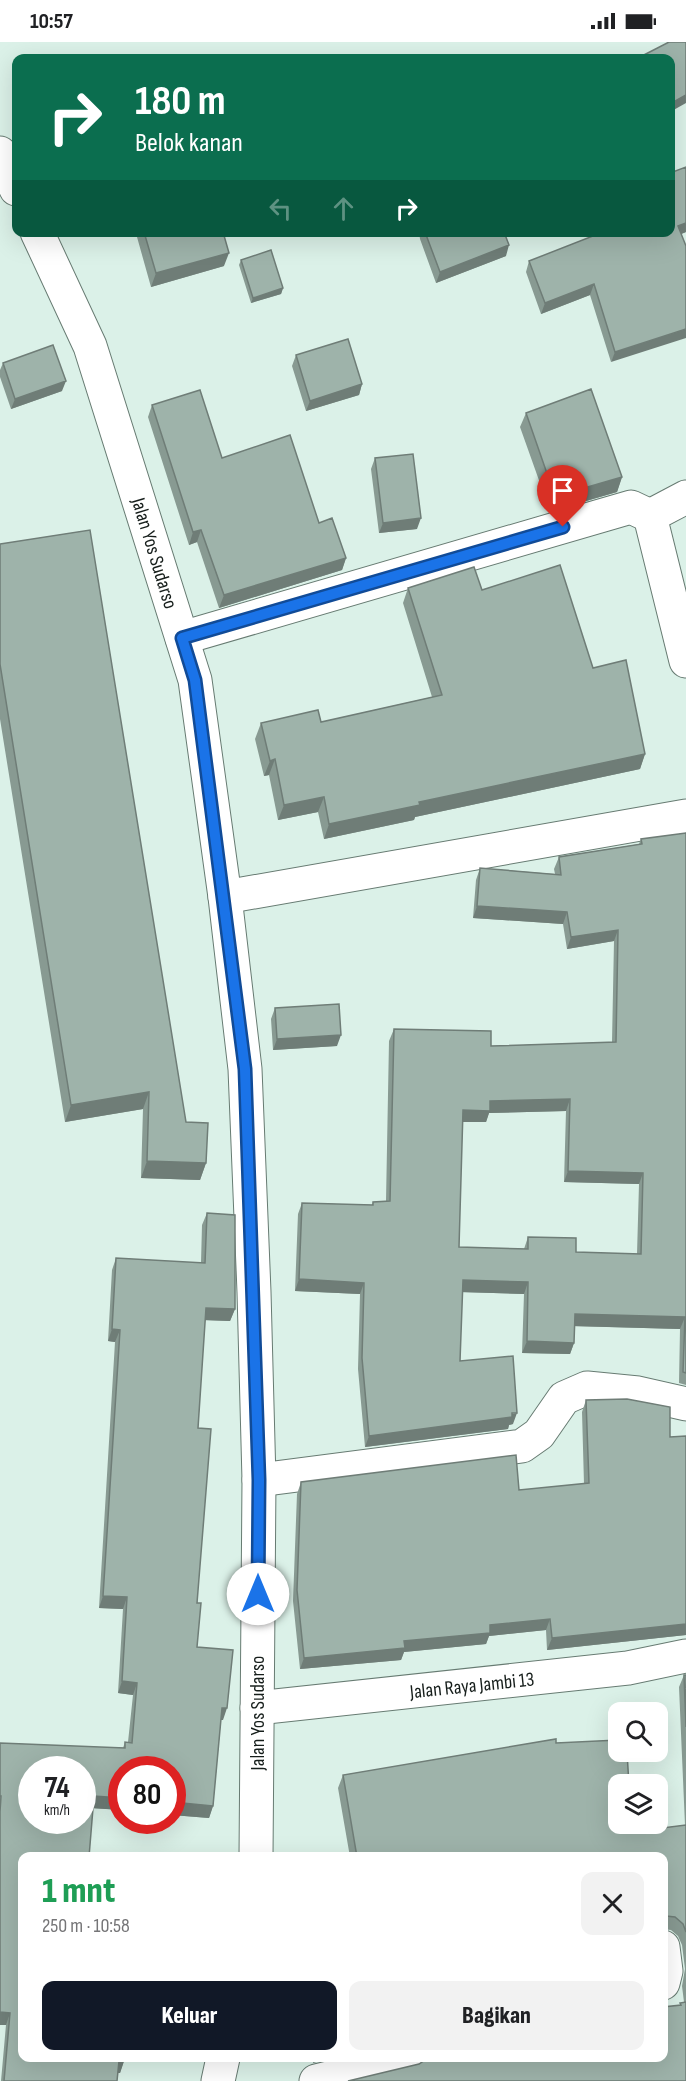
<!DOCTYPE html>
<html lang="id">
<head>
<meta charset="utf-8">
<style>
  :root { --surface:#fff; --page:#f2f2f2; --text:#202124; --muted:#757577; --accent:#111827 }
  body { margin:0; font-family:"Sofia Sans Condensed",sans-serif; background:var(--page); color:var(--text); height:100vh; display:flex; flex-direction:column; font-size:22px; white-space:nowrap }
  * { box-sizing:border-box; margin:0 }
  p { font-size:20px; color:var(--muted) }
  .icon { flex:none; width:33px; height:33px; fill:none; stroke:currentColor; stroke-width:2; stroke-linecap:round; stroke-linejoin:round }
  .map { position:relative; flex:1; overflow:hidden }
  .details { position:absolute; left:18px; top:1810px; width:650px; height:210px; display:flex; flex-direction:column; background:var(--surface); border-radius:12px; box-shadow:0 6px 24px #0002 }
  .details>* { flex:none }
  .top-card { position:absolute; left:12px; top:12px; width:663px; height:183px; border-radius:12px; box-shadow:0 6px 24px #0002; background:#0b6e4f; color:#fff; overflow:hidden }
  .tools { position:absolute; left:608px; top:1660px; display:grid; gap:12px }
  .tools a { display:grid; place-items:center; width:60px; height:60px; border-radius:12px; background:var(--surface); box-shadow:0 6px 24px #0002; font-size:30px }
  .speed { position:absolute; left:18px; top:1714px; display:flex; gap:12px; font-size:30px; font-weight:700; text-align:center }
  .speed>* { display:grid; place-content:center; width:78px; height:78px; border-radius:50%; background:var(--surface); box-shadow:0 6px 24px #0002; line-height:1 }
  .speed small { font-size:15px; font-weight:400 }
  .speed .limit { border:9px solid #d22; background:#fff; color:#111 }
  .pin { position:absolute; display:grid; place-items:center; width:51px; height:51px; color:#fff; margin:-62px -26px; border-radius:50% 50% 50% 0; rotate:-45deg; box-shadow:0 0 6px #0007 }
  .pin .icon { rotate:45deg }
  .me { position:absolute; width:66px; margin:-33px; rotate:0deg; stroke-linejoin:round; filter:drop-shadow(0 0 4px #0008) }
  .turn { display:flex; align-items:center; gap:21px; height:126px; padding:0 24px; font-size:27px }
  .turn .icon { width:78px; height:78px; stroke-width:2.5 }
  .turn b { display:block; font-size:42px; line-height:51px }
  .lanes { display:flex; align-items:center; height:57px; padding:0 24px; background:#0003; justify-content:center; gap:30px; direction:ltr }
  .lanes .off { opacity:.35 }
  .round { display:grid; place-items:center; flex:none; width:63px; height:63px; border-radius:12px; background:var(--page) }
  .head { display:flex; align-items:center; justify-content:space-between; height:102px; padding:0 24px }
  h1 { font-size:36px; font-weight:800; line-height:45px; color:#1e9e55 }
  .action { display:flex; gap:12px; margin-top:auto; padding:12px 24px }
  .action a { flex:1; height:69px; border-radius:12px; background:var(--accent); color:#fff; font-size:24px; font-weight:800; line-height:69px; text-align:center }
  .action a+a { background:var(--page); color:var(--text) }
  .status { display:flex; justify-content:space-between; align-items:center; height:42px; padding:0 30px; background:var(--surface); direction:ltr }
  .status svg { height:16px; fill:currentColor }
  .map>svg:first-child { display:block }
</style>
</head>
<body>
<div class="status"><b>10:57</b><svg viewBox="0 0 49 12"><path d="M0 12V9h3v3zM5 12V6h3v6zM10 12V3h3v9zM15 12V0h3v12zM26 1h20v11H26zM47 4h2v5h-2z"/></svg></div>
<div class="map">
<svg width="686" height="2039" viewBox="0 0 686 2039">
  <rect width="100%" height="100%" fill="#dbf1e8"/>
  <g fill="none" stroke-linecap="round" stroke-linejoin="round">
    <defs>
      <path id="minor" d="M 650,474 L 686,455
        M 182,596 L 631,465 L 650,474 L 686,619
        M 225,855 L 686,774
        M 259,1438 L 522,1404 L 539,1392 L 564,1356 L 587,1346 L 638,1351 L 686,1362
        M 257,1666 L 628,1626 L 686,1614
        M 663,1905 L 666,1929 L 663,1941
        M 316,2039 L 410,2016"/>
      <path id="trunk" d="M 0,111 L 16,147
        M 37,190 L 90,304 L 195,638 L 225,855 L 245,1027 L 254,1250 L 259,1438 L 256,1815
        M 218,2039 L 223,2016"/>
    </defs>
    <use href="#minor" stroke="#677b72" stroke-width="35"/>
    <use href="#trunk" stroke="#677b72" stroke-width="35"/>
    <use href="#minor" stroke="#fff" stroke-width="33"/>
    <use href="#trunk" stroke="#fff" stroke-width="33"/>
  </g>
  <path fill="#889a92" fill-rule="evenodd" d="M 138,190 L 223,190 L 224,224 L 151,245 L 137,195 Z
    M 419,190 L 504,190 L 506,214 L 436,241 L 420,197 Z
    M 670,190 L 686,190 L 681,192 L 611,320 L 590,253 L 541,272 L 526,230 L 529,219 Z
    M 241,218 L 283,246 L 281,252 L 251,261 L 239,223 Z
    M 296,313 L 362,342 L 359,353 L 306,369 L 292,324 Z
    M 3,321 L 62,349 L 11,367 L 0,335 L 0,328 Z
    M 152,363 L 222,416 L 319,481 L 346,516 L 342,528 L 219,566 L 197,500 L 189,503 L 148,375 Z
    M 526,371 L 622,435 L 617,450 L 562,466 L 558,454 L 546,458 L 520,385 Z
    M 375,416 L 417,487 L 379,491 L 371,427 Z
    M 0,502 L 186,1080 L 206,1121 L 200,1138 L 141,1136 L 143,1067 L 65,1080 L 0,677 Z
    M 408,546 L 482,548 L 593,626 L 645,712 L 640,727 L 415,775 L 414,778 L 324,797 L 318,770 L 278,778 L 269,733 L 264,734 L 255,697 L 261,681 L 321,680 L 432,655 L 403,561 Z
    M 686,791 L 686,1343 L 679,1341 L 680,1287 L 574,1284 L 574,1301 L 570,1312 L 522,1311 L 524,1252 L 462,1250 L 460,1319 L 513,1382 L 509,1383 L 508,1387 L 365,1405 L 358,1327 L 360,1252 L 295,1249 L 298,1172 L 302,1161 L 372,1163 L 373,1160 L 386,1159 L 389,999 L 394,987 L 491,1004 L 612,1000 L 614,899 L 567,907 L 563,882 L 473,876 L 476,838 L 480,826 L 555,832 L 554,827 L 559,815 L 639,802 L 641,797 ZM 566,1069 L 564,1140 L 639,1142 L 637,1212 L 576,1210 L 528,1195 L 524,1207 L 459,1205 L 462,1080 L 486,1080 L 489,1071 Z
    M 275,966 L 337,1004 L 273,1008 L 271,977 Z
    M 207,1171 L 235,1267 L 230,1279 L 205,1278 L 198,1386 L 197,1605 L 223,1678 L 221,1678 L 213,1764 L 209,1776 L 172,1773 L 172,1728 L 122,1768 L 93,1766 L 22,1815 L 124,2019 L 120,2031 L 118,2031 L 117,2039 L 1,2039 L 6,1983 L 0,1983 L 0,1701 L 123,1706 L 125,1700 L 128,1700 L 133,1653 L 118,1651 L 123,1567 L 99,1566 L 115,1300 L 108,1299 L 112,1228 L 116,1216 L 201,1221 L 202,1183 Z
    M 586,1358 L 670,1395 L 686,1394 L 686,1593 L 547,1608 L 546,1588 L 489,1594 L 486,1602 L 404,1610 L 401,1618 L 300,1627 L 293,1559 L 297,1452 L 301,1440 L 519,1448 L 584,1442 L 582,1370 Z
    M 684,1633 L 686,1633 L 686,2039 L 680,1963 L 680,1961 L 684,1960 L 682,1944 L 685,1927 L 682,1903 L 678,1894 L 671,1888 L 663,1887 L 663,1815 L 350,1815 L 338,1746 L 343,1733 L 556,1701 L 631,1790 L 685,1783 L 679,1645 Z"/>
  <path fill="#6f7d77" d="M 686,53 L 686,61 L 670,70 L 670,62 Z
    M 686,181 L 686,190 L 674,195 L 678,184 Z
    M 509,203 L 506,214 L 436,241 L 440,230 Z
    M 229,211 L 224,224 L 151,245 L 156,231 Z
    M 594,242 L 590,253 L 541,272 L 545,261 Z
    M 283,246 L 281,252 L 251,261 L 253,256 Z
    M 686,287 L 686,296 L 611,320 L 615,310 Z
    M 66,339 L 62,349 L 11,367 L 15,357 Z
    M 362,342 L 359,353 L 306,369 L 310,359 Z
    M 622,435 L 617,450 L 562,466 L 567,451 Z
    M 563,439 L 558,454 L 546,458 L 551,443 Z
    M 421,476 L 417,487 L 379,491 L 383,481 Z
    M 201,488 L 197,500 L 189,503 L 193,490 Z
    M 346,516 L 342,528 L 219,566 L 224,553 Z
    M 645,712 L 640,727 L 415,775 L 414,778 L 324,797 L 329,782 L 419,760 Z
    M 275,717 L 269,733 L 264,734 L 270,719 Z
    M 324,755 L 318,770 L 278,778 L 284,763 Z
    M 477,864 L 567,870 L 563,882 L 473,876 Z
    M 618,888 L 614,899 L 567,907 L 571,895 Z
    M 341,993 L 337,1004 L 273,1008 L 277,997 Z
    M 149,1050 L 143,1067 L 65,1080 L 71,1063 Z
    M 570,1057 L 566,1069 L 489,1071 L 486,1080 L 458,1080 L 463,1068 L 490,1059 Z
    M 147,1119 L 206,1121 L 200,1138 L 141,1136 Z
    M 568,1129 L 643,1131 L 639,1142 L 564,1140 Z
    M 299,1237 L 364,1241 L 360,1252 L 295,1249 Z
    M 463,1238 L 528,1240 L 524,1252 L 458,1250 Z
    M 206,1266 L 235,1267 L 230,1279 L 201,1278 Z
    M 575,1272 L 685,1275 L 680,1287 L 570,1284 Z
    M 112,1287 L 120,1288 L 115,1300 L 108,1299 Z
    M 527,1299 L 574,1301 L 570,1312 L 522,1311 Z
    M 517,1371 L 513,1382 L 509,1383 L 508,1387 L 365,1405 L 369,1394 Z
    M 103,1554 L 127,1555 L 123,1567 L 99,1566 Z
    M 550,1577 L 546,1588 L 489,1594 L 486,1602 L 404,1610 L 401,1618 L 300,1627 L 304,1616 L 490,1583 Z
    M 686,1582 L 686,1593 L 547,1608 L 552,1596 Z
    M 122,1639 L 137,1641 L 133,1653 L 118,1651 Z
    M 222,1666 L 227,1666 L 223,1678 L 217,1678 Z
    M 94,1754 L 122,1756 L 122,1768 L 89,1766 Z
    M 172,1760 L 213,1764 L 209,1776 L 172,1773 Z
    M 0,1970 L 10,1971 L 6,1983 L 0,1983 Z
    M 314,2016 L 331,2016 L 313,2021 Z
    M 119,2019 L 124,2019 L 120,2031 L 115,2031 Z"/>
  <path fill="#9eb3aa" stroke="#6f7d77" stroke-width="1.5" fill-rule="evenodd" d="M 669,0 L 686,0 L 686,53 L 670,62 L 670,16 L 638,16 Z
    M 686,125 L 686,181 L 678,184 L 686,204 L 686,287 L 615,310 L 594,242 L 545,261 L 529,219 L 603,190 L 670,190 L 670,131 Z
    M 144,190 L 223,190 L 229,211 L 156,231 Z
    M 425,190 L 504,190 L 509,203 L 440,230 Z
    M 271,208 L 283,246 L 253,256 L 241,218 Z
    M 348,297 L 362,342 L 310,359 L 296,313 Z
    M 53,303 L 66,339 L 15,357 L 3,321 Z
    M 591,347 L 622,435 L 567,451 L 563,439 L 551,443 L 526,371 Z
    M 200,348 L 222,416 L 290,393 L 319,481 L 332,476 L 346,516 L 224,553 L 201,488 L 193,490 L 152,363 Z
    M 413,412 L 421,476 L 383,481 L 375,416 Z
    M 90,488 L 186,1080 L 208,1081 L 206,1121 L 147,1119 L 149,1050 L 71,1063 L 0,622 L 0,502 Z
    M 560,523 L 593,626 L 626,618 L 645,712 L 419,760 L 420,763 L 329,782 L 324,755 L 284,763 L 275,717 L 270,719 L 261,681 L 318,668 L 321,680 L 442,653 L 408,546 L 474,525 L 482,548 Z
    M 686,791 L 686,1331 L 683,1330 L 685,1275 L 575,1272 L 574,1301 L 527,1299 L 528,1240 L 463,1238 L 460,1319 L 513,1314 L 517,1371 L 512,1371 L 512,1375 L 369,1394 L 362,1316 L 364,1241 L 299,1237 L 302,1161 L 373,1163 L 373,1160 L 390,1159 L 394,987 L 491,989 L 491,1004 L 616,1000 L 618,888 L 571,895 L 567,870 L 477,864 L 480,826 L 561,833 L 559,815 L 642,802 L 641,797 ZM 570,1057 L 568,1129 L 643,1131 L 641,1212 L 576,1210 L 576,1196 L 528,1195 L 528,1207 L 459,1205 L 463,1068 L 490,1069 L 490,1059 Z
    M 339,962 L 341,993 L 277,997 L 275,966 Z
    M 207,1171 L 235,1173 L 235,1267 L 206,1266 L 198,1386 L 211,1387 L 197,1561 L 201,1561 L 197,1605 L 233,1608 L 227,1666 L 222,1666 L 213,1764 L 172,1760 L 172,1728 L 122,1728 L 122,1756 L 94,1754 L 89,1815 L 22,1815 L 22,2016 L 125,2016 L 124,2019 L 119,2019 L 117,2039 L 4,2039 L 10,1971 L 0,1970 L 0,1770 L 1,1754 L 0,1754 L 0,1701 L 125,1706 L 125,1700 L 132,1701 L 137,1641 L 122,1639 L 127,1555 L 103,1554 L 120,1288 L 112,1287 L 116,1216 L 205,1221 ZM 32,1728 L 82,1728 L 82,1779 L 32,1779 Z
    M 627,1357 L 670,1365 L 670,1395 L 686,1394 L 686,1582 L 552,1596 L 550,1577 L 490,1583 L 490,1591 L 404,1599 L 405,1606 L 304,1616 L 297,1548 L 301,1440 L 516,1413 L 519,1448 L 589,1441 L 586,1358 Z
    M 684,1633 L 686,1633 L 686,1685 Z
    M 556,1697 L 556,1701 L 618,1698 L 618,1710 L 627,1710 L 629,1743 L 618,1743 L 618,1782 L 631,1782 L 631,1790 L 686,1783 L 686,1890 L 683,1882 L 675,1875 L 666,1874 L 663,1875 L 663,1815 L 357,1815 L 343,1733 Z
    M 686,1960 L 686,2039 L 348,2039 L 419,2022 L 428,2016 L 663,2016 L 663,1965 L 681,1963 L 680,1961 Z"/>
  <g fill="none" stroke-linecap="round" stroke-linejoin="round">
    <defs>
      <path id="route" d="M 258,1552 L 259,1438 L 245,1027 L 195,638 L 182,596 L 563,485"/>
    </defs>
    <use href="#route" stroke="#114b97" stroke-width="15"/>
    <use href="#route" stroke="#1a73e8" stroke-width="10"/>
  </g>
  <g text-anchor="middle" stroke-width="4.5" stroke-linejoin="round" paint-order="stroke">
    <g font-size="20" fill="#161e1b" stroke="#fff">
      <text transform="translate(155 511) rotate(73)" y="7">Jalan Yos Sudarso</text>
      <text transform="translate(472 1643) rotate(-6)" y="7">Jalan Raya Jambi 13</text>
      <text transform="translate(257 1671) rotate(-90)" y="7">Jalan Yos Sudarso</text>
    </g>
  </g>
</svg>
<div class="tools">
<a><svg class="icon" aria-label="search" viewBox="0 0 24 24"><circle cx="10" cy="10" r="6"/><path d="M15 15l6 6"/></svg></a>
<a><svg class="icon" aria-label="layers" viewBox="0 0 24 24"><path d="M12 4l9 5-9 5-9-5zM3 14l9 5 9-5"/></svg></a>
</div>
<div class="speed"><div>74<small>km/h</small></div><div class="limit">80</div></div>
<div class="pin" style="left:563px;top:485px;background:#d93025"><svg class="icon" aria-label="arrive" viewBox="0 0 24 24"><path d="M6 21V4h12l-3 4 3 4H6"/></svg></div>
<svg class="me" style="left:258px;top:1552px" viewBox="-20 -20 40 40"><circle r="19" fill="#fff"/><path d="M0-13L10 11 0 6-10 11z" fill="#1a73e8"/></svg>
<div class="top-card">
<div class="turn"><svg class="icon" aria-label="right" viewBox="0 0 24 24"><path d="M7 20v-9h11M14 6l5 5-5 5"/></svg><div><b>180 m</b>Belok kanan</div></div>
<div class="lanes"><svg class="icon off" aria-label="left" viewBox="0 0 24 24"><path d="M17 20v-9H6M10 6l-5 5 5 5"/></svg><svg class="icon off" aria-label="ahead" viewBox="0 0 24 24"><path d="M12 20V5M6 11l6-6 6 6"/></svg><svg class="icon" aria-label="right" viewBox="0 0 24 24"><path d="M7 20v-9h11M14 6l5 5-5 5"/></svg></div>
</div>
<section class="details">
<div class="head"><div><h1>1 mnt</h1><p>250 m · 10:58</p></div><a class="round"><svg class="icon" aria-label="close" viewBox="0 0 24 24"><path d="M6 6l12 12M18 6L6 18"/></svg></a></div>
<div class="action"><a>Keluar</a><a>Bagikan</a></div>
</section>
</div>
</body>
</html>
